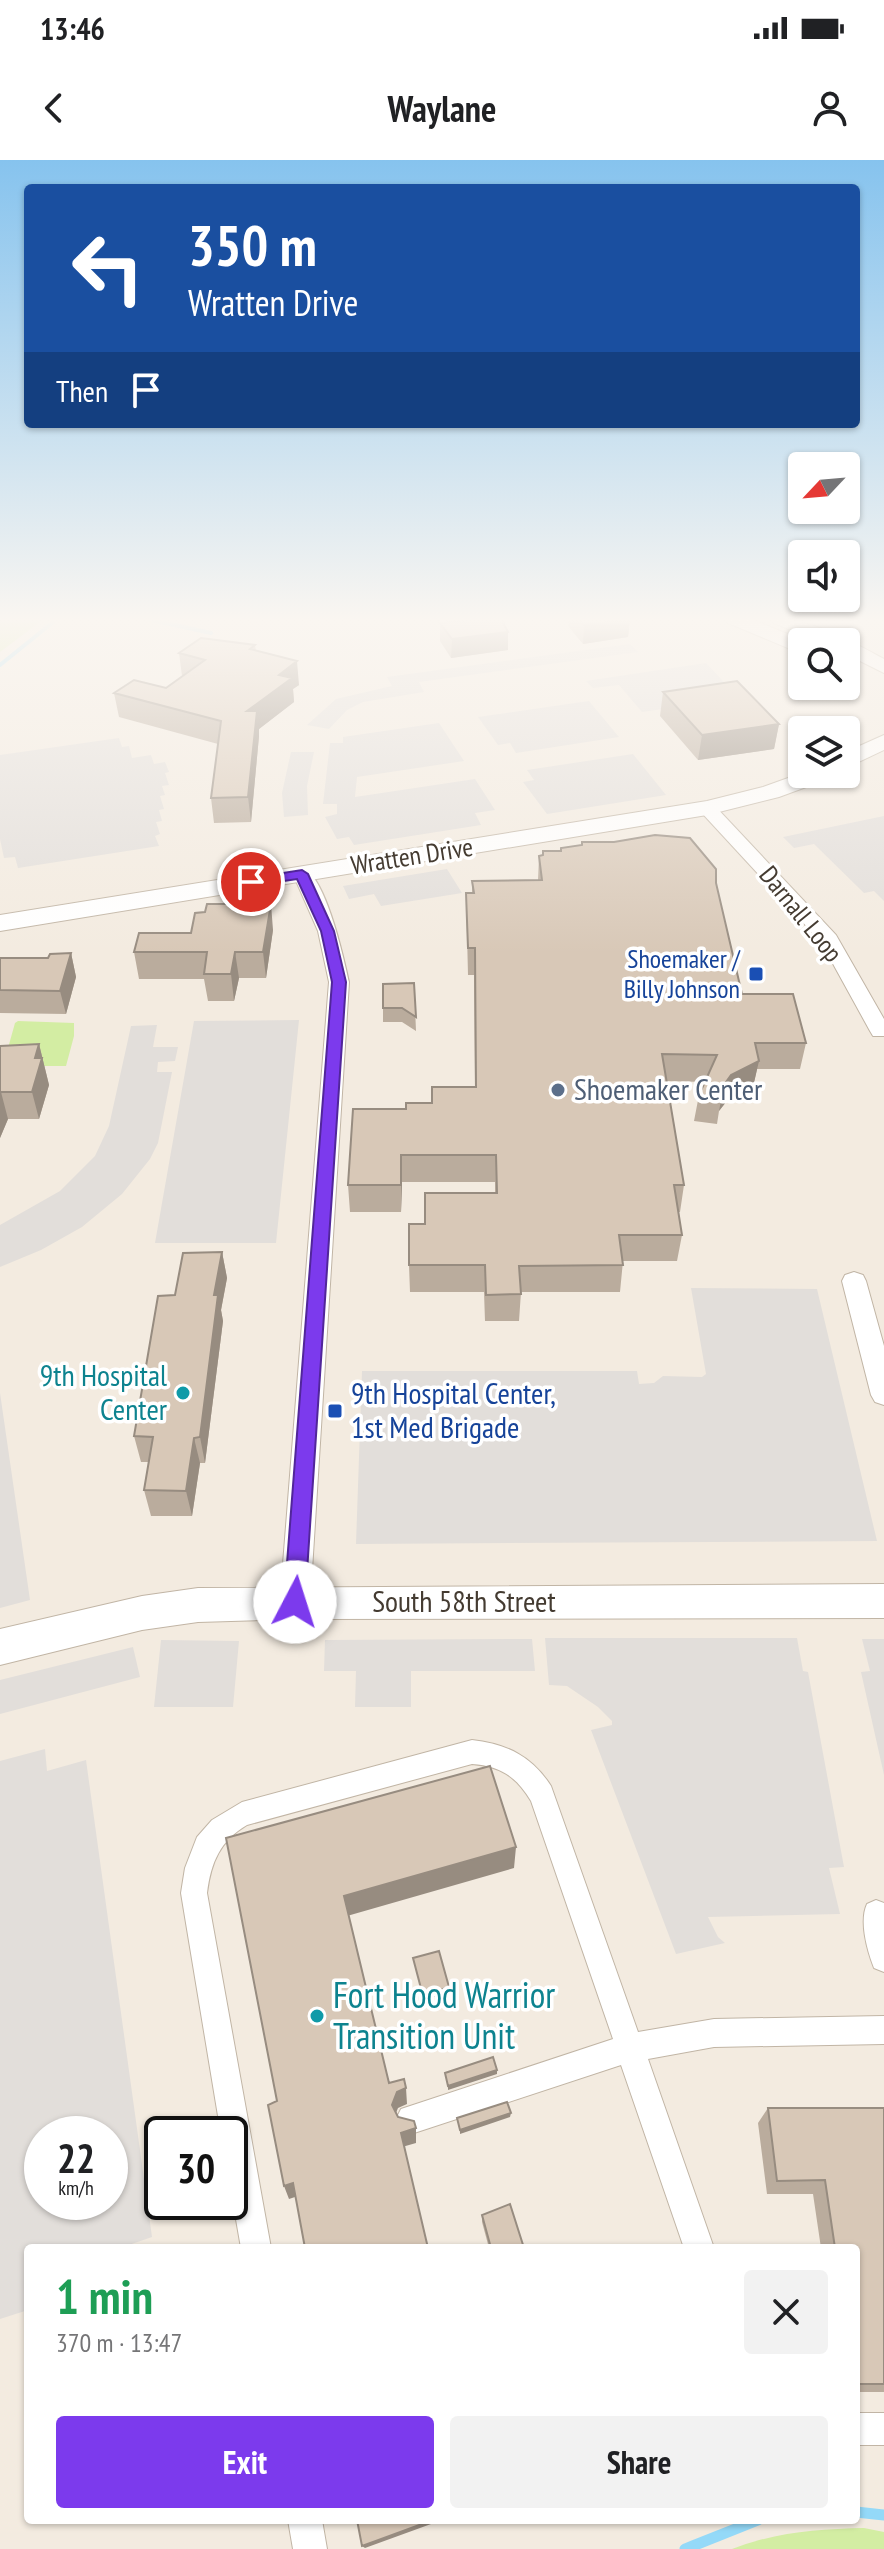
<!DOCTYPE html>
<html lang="en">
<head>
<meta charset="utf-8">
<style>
  :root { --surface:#fff; --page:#f2f2f2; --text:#202124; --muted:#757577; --accent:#7c3aed }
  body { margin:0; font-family:"PT Sans Narrow",sans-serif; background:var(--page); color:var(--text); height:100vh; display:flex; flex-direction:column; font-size:30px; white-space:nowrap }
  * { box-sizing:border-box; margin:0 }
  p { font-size:26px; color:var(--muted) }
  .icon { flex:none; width:44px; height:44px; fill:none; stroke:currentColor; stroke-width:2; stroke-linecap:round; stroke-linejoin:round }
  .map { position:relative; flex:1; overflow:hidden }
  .details { position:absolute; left:24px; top:2084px; width:836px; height:280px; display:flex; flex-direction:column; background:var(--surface); border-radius:8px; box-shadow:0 2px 6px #0004 }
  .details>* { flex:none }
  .top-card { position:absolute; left:24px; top:24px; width:836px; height:244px; border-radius:8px; box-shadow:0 2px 6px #0004; background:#1a4fa0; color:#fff; overflow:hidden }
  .needle { width:52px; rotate:244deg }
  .tools { position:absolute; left:788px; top:292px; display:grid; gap:16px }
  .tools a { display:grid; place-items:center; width:72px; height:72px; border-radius:8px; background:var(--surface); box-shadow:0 2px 6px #0004; font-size:40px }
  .speed { position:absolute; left:24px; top:1956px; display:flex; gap:16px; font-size:40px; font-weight:700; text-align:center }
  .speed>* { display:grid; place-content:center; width:104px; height:104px; border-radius:50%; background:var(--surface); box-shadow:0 2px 6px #0004; line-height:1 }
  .speed small { font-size:20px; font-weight:400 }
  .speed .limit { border:4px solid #111; border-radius:12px; background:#fff; color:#111 }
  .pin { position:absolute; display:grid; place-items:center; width:68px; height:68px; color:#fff; margin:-34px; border:4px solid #fff; border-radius:50%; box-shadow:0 2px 8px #0007 }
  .me { position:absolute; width:88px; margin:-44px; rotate:5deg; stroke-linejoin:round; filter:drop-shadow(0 0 6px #0008) }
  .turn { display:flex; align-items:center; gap:28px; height:168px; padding:0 32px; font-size:36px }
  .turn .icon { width:104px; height:104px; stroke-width:2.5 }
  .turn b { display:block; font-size:56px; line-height:68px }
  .then { display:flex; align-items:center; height:76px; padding:0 32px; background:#0003; gap:16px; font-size:30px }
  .round { display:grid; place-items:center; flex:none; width:84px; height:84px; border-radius:8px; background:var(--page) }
  .headline { display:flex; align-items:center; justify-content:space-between; height:136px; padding:0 32px }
  h1 { font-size:48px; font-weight:700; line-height:60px; color:#1e9e55 }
  .primary-button { display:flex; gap:16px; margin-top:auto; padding:16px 32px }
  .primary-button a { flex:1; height:92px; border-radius:8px; background:var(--accent); color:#fff; font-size:32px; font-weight:700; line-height:92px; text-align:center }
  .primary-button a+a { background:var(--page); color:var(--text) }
  .status { display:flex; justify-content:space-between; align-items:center; height:56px; padding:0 40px; background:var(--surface); direction:ltr }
  .status svg { height:22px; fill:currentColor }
  header { display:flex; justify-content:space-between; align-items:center; height:104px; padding:0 32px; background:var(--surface); font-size:36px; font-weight:700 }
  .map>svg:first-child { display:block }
</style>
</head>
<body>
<div class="status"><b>13:46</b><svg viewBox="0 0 49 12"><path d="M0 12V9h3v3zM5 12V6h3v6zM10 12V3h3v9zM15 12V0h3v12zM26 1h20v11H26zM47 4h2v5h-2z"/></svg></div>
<header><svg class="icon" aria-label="back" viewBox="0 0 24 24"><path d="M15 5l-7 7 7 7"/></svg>Waylane<svg class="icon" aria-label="person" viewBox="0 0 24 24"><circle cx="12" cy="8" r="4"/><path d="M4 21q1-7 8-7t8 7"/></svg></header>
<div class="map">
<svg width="884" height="2389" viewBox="0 0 884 2389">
  <rect width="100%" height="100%" fill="#f3ebe0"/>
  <path fill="#d3eda3" d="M 0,459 L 44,459 L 0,492 Z
    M 18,861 L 74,863 L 74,876 L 66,906 L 3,906 L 15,863 Z
    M 864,2368 L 884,2372 L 884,2389 L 732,2389 C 776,2372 818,2369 864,2368 Z"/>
  <path fill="#e2deda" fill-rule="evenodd" d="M 630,484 L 638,492 L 419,522 L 424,532 L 363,542 L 347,550 L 329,569 L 307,565 L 336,539 L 392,526 L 387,517 Z
    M 706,503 L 739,538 L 642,552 L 619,525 L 593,528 L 586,521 Z
    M 589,541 L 619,577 L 516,593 L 510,583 L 498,585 L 478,557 Z
    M 439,563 L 464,601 L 357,617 L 355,637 L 475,619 L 495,650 L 475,653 L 481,665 L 354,685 L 349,677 L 337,679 L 325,657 L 337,654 L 337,644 L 323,644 L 330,583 L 343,583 L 343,577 Z
    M 119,578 L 122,587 L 129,586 L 132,598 L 151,595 L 154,604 L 165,602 L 169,612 L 165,613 L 169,625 L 162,626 L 165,635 L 160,636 L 164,649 L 159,650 L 162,661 L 156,662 L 160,674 L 155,676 L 159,686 L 18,708 L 15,697 L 4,698 L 0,679 L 0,595 Z
    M 291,592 L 314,592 L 307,626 L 308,655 L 284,657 L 282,633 Z
    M 633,594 L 666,635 L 547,654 L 523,622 L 534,620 L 527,610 Z
    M 884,656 L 884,741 L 874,731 L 864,733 L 814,684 L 794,688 L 783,677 Z
    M 447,709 L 462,733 L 381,746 L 374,734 L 349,739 L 343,726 Z
    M 299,860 L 276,1083 L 155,1083 L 194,861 Z
    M 157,865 L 153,887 L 178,887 L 175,901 L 158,902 L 157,912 L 172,912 L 158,983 L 150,999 L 122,1034 L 82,1067 L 41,1090 L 0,1107 L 0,1065 L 60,1031 L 95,996 L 109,966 L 131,866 Z
    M 691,1128 L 817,1129 L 877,1381 L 356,1384 L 362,1211 L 637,1211 L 639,1224 L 654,1223 L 663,1216 L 702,1217 L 706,1214 Z
    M 0,1233 L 30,1440 L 0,1448 Z
    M 545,1478 L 797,1478 L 803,1511 L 808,1512 L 844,1707 L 829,1708 L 840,1754 L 708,1757 L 718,1777 L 725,1783 L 676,1794 L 591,1570 L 612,1565 L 612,1561 L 598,1547 L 567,1526 L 549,1525 Z
    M 532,1479 L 535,1511 L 411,1511 L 411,1547 L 355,1547 L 356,1511 L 324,1511 L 325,1480 Z
    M 862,1479 L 884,1479 L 884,1615 L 861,1512 L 870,1511 Z
    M 161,1480 L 239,1481 L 233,1547 L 154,1547 Z
    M 133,1487 L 140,1517 L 0,1554 L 0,1520 Z
    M 45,1589 L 47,1611 L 86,1600 L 152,2077 L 120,2088 L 28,2088 L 28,2150 L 0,2159 L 0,1601 ZM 42,1974 L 110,1974 L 110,2042 L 42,2042 Z"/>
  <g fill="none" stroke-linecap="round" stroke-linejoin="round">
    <path stroke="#94d9f8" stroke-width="4" d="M 147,459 L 211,473
      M 0,505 L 57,459"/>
    <path stroke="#94d9f8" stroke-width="11" d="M 856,2352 L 884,2355
      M 685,2389 L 758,2360"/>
    <defs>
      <path id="pedestrian" d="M 472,1580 C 507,1584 532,1596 551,1626 L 638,1872 L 714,1859 L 884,1856 L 884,1884 L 714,1887 L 648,1899 L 714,2088 L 684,2088 L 621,1905 L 411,1974 L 401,1969 L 396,1959 L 401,1949 L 613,1879 L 531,1641 C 516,1616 500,1606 472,1604 L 247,1665 C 220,1681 211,1702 207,1733 L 271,2088 L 241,2088 L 230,2025 L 230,1974 L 221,1974 L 181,1733 L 185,1708 L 197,1677 L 212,1660 L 242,1642 Z
        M 876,1740 L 884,1743 L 884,1812 L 874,1808 C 867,1790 859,1761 867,1744 Z
        M 856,2253 L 884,2253 L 884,2285 L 856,2285 Z
        M 288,2360 L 322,2360 L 327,2389 L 293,2389 Z"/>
      <path id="minor" d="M 707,643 L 713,644 L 836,775 L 884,859 L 884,876 L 873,876 L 870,871 L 821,782 L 701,652 L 698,648 Z
        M 302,708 C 325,714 344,799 349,822 L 310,1442 L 306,1451 L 295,1455 L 284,1451 L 280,1442 L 329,822 L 318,771 L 293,714 Z
        M 854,1112 L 863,1115 L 866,1121 L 884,1186 L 884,1245 L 875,1242 L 871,1235 L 842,1121 L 845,1115 Z"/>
      <path id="tertiary" d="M 725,459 L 751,459 L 807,482 L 802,482 L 802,493 L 795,491 L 728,463 Z
        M 772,459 C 813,459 849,480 884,499 L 884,513 L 846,494 L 846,482 L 819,482 L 774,463 Z
        M 884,575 L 884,590 L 846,608 L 846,592 Z
        M 802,613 L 831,614 L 828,619 L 779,637 L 707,655 L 0,771 L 0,755 L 707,641 L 763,627 Z
        M 884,1424 L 884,1458 L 295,1459 L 198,1462 L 142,1470 L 0,1505 L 0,1469 L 142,1436 L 198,1428 Z"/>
    </defs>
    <use href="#pedestrian" stroke="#c1b5a5" stroke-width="2"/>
    <use href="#minor" stroke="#c1b5a5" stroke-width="2"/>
    <use href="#tertiary" stroke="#c1b5a5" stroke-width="2"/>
    <use href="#pedestrian" fill="#fff" fill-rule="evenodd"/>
    <use href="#minor" fill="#fff" fill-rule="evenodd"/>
    <use href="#tertiary" fill="#fff" fill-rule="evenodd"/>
  </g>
  <path fill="#baac9d" d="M 569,459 L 630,459 L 628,477 L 583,484 L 568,466 Z
    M 440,463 L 508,472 L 508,490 L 451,498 L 440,481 Z
    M 255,485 L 256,491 L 299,525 L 293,529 L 294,542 L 259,569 L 259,576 L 251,662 L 214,663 L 211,638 L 218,584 L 119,557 L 114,533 L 166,528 L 182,516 L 179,493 Z
    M 663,532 L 779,564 L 774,589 L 698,600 L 660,556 Z
    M 539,696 L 716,723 L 742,834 L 806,883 L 800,909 L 757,909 L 753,927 L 726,942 L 719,951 L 717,964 L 694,961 L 699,935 L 705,922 L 667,921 L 684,1025 L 680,1052 L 678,1052 L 682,1075 L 677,1101 L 623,1101 L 620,1132 L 521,1132 L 519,1161 L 485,1161 L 484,1132 L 410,1132 L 409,1105 L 425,1064 L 495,1033 L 495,1022 L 402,1022 L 401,1052 L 350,1052 L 348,1025 L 406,949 L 432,943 L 475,927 L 474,815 L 468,815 L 466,733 L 472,733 L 472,721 L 538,720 Z
    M 273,770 L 266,818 L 239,818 L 234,841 L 208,841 L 204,819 L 139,819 L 134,792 L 191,773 Z
    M 71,793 L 76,817 L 66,854 L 0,853 L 0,798 L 48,798 Z
    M 414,823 L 416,871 L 402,862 L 383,862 L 383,848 Z
    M 39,884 L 49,925 L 39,959 L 8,959 L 0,978 L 0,886 Z
    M 222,1092 L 227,1118 L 221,1150 L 223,1161 L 205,1303 L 200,1303 L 192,1356 L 151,1356 L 144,1330 L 149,1302 L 141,1302 L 134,1276 L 175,1135 Z
    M 768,1948 L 884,1948 L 884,2232 L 856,2232 L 856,2088 L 821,2088 L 813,2034 L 767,2034 L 758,1963 Z
    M 482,2055 L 524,2088 L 489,2088 L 482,2062 Z"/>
  <path fill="#978c80" d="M 630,459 L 628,477 L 583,484 L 584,465 Z
    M 508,472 L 508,490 L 451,498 L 452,479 Z
    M 297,501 L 299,525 L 293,529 L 294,542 L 259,569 L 259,576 L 251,662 L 248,637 L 247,551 L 279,515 Z
    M 779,564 L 774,589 L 698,600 L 702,575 Z
    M 271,744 L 273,770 L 266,818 L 263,792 Z
    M 235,792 L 239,818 L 234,841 L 231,814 Z
    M 71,793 L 76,817 L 66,854 L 60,831 Z
    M 39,884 L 49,925 L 39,959 L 32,932 L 35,898 Z
    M 759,901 L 753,927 L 726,942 L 719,951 L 724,925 L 731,915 Z
    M 1,932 L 8,959 L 0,978 L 0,933 Z
    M 401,995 L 402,1022 L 401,1052 Z
    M 222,1092 L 227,1118 L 221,1150 L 223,1161 L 205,1303 L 200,1277 L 214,1135 Z
    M 194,1278 L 200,1303 L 192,1356 L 186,1331 Z
    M 516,1687 L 514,1708 L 347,1756 L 344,1736 Z
    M 449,1827 L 449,1832 L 423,1841 L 423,1836 Z
    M 497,1910 L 497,1914 L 448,1930 L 448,1926 Z
    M 406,1928 L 407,1944 L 398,1948 L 393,1960 L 392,1945 L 397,1932 Z
    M 511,1953 L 510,1957 L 460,1974 L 460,1970 Z
    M 416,1968 L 416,1983 L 402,1987 L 401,1973 Z
    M 293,2023 L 298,2036 L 289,2039 L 284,2026 Z
    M 433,2360 L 442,2360 L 365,2388 L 362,2386 Z"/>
  <path fill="#d8c8b7" stroke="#978c80" stroke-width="2" d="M 475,459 L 501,459 L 508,472 L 452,479 L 440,463 Z
    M 579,459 L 630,459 L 584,465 Z
    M 201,478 L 255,485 L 250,489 L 297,501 L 279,515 L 292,518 L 247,551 L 257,551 L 248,637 L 211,638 L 221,561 L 114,533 L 134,520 L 166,528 L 205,500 L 179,493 Z
    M 737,521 L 779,564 L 702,575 L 663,532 Z
    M 655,675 L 690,678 L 716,709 L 716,723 L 742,834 L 793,834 L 806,883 L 755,883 L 759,901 L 731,915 L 724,925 L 721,937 L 699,935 L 717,895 L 662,894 L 684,1025 L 674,1025 L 682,1075 L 619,1075 L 623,1105 L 519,1106 L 521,1134 L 486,1135 L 485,1105 L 409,1105 L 409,1064 L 425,1064 L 425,1033 L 497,1033 L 496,995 L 401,995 L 401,1025 L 348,1025 L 353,949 L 406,949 L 406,943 L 432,943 L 432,927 L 476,927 L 475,788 L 468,788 L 466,733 L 474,733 L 472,721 L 542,720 L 539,696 L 543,695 L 543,691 L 561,691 L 561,688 L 582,685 L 582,682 L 614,682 Z
    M 207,744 L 271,744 L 263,792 L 235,792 L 231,814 L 204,814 L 207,792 L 134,792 L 139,773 L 191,773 L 195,753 L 205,752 Z
    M 71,793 L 60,831 L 0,830 L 0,798 L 48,798 L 50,794 Z
    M 414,823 L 416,857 L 402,848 L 383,848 L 383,824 Z
    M 39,884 L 35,898 L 42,898 L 32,932 L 1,932 L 0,933 L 0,886 Z
    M 222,1092 L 214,1135 L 218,1135 L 200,1277 L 194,1278 L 186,1331 L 144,1330 L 153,1277 L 134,1276 L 158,1136 L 175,1135 L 183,1093 Z
    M 490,1606 L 516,1687 L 344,1736 L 389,1923 L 404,1919 L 406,1928 L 397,1932 L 392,1945 L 398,1957 L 414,1961 L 416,1968 L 401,1973 L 428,2088 L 305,2088 L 293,2023 L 284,2026 L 268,1945 L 277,1941 L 226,1678 Z
    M 439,1791 L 449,1827 L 423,1836 L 413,1798 Z
    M 493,1897 L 497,1910 L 448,1926 L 445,1913 Z
    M 507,1942 L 511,1953 L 460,1970 L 457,1958 Z
    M 768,1948 L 884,1948 L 884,2224 L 856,2224 L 856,2088 L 835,2088 L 825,2020 L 777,2021 Z
    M 510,2044 L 524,2088 L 491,2088 L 482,2055 Z
    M 357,2360 L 433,2360 L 362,2386 Z"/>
  <linearGradient id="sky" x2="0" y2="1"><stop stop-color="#86c3ee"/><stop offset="0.58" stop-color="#faf6f1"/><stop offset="1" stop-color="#faf6f1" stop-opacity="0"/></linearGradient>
  <rect width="884" height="793" fill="url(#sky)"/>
  <path fill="#7c3aed" stroke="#51269a" stroke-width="2" d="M 302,710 L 308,714 L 334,771 L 346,822 L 305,1442 L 302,1448 L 295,1451 L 287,1448 L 284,1442 L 332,822 L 321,771 L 297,719 L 251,726 L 244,722 L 251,718 Z"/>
  <g fill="#1a4fb4" stroke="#fff" stroke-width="3">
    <rect x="748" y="806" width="16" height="16" rx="4"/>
    <rect x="327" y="1243" width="16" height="16" rx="4"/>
  </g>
  <circle fill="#5c6f8a" stroke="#fff" stroke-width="3" cx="558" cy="930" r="8"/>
  <g fill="#0f9aa8" stroke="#fff" stroke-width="3">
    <circle cx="183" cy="1233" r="8"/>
    <circle cx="317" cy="1856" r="8"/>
  </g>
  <g text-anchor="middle" stroke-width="7" stroke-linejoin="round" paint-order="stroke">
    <g font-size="26" fill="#443b31" stroke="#fff">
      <text transform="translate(412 696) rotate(-9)" y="9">Wratten Drive</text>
      <text transform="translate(801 754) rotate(51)" y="9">Darnall Loop</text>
    </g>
    <g font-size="26" fill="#164399" stroke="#fff" text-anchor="end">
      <text x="740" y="808">Shoemaker /<tspan x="740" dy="30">Billy Johnson</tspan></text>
    </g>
    <g font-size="30" fill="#4e5e75" stroke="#fff" text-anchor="start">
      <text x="574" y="940">Shoemaker Center</text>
    </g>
    <g font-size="30" fill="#0d838f" stroke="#fff" text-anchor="end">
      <text x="167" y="1226">9th Hospital<tspan x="167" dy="34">Center</tspan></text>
    </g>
    <g font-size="30" fill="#164399" stroke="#fff" text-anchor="start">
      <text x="351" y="1244">9th Hospital Center,<tspan x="351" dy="34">1st Med Brigade</tspan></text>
    </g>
    <g font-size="30" fill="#443b31" stroke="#fff">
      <text x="464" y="1452">South 58th Street</text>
    </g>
    <g font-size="36" fill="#0d838f" stroke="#fff" text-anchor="start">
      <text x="333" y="1848">Fort Hood Warrior<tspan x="333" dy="41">Transition Unit</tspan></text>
    </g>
  </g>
</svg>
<div class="tools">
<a><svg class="needle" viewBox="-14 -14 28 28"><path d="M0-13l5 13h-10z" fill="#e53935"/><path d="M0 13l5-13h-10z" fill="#757577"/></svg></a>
<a><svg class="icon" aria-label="sound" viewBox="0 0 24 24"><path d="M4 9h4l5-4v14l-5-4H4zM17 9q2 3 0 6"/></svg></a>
<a><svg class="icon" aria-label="search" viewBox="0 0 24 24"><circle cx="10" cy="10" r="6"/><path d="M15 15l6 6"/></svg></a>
<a><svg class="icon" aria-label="layers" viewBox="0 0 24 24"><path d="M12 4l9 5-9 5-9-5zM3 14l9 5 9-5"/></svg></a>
</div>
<div class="speed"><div>22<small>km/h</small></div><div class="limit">30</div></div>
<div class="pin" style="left:251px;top:722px;background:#d93025"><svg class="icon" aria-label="arrive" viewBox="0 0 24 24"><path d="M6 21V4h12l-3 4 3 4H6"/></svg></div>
<svg class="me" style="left:295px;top:1442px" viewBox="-20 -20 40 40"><circle r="19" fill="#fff"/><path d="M0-13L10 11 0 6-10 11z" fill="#7c3aed"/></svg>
<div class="top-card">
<div class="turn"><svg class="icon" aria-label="left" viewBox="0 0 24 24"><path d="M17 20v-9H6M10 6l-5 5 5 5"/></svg><div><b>350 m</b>Wratten Drive</div></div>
<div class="then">Then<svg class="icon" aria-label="arrive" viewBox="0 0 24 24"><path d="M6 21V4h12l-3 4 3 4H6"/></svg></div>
</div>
<section class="details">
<div class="headline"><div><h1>1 min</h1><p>370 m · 13:47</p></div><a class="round"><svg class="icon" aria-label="close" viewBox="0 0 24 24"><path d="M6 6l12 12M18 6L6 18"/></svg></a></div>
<div class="primary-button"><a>Exit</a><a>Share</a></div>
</section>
</div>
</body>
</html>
